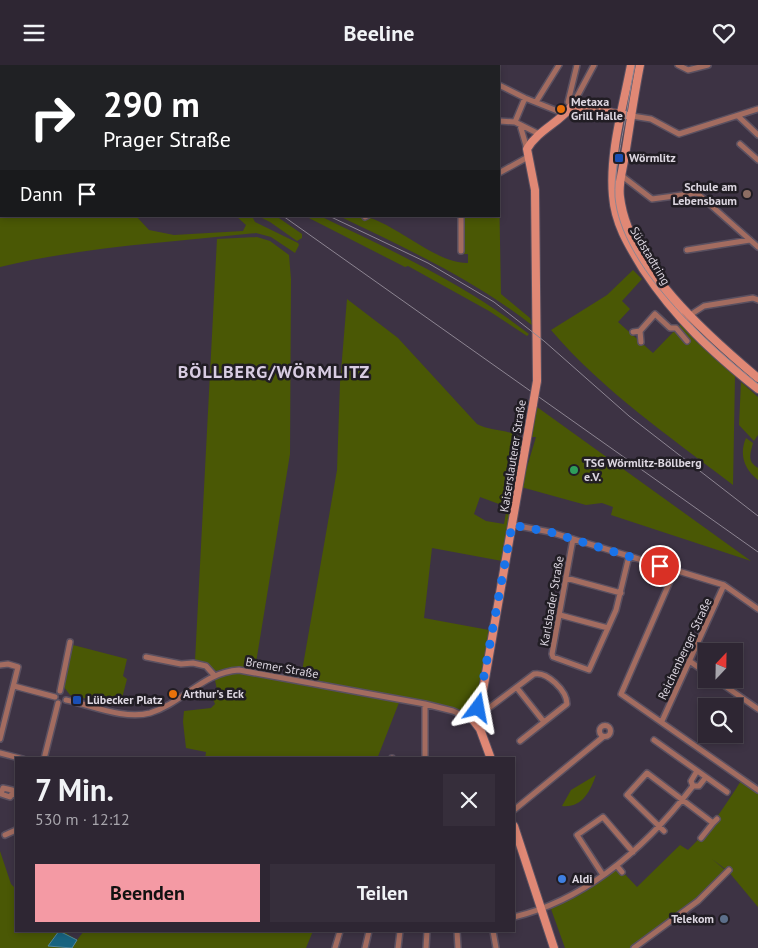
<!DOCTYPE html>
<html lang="de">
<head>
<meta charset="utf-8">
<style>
  :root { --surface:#2e2633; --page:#362e3b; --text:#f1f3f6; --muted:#a7a5ac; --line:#49434e; --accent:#f49aa4 }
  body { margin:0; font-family:"PT Sans",sans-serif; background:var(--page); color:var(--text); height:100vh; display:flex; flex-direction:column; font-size:19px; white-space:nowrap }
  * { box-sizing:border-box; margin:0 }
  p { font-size:16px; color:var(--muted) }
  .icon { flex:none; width:28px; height:28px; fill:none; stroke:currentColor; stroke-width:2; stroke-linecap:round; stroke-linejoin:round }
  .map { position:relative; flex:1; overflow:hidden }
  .panel { position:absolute; left:15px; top:692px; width:500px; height:175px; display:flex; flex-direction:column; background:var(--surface); border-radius:0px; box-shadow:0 2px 8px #0003,0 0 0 1px var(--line) }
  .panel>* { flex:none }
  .guide { position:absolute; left:0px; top:0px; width:500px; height:152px; box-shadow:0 2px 8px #0003,0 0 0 1px var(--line); background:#202124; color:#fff; overflow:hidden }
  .needle { width:32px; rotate:22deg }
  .tools { position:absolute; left:698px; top:578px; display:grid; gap:10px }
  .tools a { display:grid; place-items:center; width:45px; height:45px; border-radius:0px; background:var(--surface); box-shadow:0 2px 8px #0003,0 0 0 1px var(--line); font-size:25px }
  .pin { position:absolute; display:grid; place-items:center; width:42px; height:42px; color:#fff; margin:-21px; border:2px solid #fff; border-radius:50%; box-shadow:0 1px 5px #0007 }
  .me { position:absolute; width:55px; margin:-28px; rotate:13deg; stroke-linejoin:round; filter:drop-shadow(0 0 4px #0008) }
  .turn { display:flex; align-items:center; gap:18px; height:105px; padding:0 20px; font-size:22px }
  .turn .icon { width:65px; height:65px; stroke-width:2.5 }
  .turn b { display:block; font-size:35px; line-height:42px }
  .then { display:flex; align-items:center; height:48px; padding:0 20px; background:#0003; gap:10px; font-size:19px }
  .round { display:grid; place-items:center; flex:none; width:52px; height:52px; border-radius:0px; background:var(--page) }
  .headline { display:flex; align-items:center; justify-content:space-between; height:85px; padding:0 20px }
  h1 { font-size:30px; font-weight:700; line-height:38px }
  .action { display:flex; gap:10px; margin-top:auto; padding:10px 20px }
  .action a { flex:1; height:58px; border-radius:0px; background:var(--accent); color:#111; font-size:20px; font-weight:700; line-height:58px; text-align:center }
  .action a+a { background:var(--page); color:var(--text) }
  header { display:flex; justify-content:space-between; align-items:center; height:65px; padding:0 20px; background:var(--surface); font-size:22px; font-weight:700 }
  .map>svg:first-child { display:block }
</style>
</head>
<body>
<header><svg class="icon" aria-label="menu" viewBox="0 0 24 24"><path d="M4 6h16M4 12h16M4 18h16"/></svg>Beeline<svg class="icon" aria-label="heart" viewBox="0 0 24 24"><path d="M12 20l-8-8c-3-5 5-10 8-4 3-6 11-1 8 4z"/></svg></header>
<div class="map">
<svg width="758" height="883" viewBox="0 0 758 883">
  <rect width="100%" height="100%" fill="#3d3344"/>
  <path fill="#4a5805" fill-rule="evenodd" d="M 0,54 L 1,151 L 136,151 L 149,165 L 174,170 L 243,166 L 246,160 L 236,151 L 252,151 L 255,157 L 298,178 L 299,180 L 295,188 L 271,172 L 256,168 C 171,177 83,182 0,202 Z
    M 499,123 L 501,229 L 530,253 L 533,261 C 473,214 407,184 339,151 C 349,151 361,150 370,153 C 399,162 438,199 468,198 L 468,189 L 463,189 L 463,151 L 499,151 Z
    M 258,151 L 276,151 L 302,169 L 302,173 L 297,176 L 270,157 Z
    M 305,151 L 320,151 C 393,186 465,219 529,269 L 527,271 L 489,246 L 408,201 L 405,202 Z
    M 257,172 L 270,176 L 289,190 L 291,214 L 290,389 L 255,604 L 227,603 L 216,606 L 206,598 L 195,596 L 217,174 Z
    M 633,205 L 642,214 L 622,236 L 630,244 L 618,257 L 653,288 L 681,259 L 735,311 L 733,420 C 669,371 603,326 551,265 L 607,230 Z
    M 347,234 L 398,273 L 477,359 C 491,367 511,363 523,375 L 502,496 L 432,483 L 424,553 L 489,565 L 475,648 L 301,612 L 337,405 L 340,318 ZM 480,432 L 507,442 L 504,459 L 486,456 L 474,449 Z
    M 741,317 L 758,332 L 758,370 L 754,376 L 739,360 Z
    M 537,342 L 751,496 L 611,450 L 613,442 L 602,438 L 586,440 L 521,422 L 536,372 L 532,372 Z
    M 746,373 L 753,378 C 750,390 747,396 758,403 L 758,415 C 744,404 739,389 746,373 Z
    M 73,580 L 127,594 L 123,611 L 127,614 L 120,641 L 70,630 L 64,622 Z
    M 239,605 L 400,635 L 377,694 L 205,694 L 206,687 L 186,683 L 183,657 L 184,646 L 211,643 L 215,639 L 211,629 L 217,625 L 214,610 Z
    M 596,710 C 590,727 582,743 562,741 L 571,725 Z
    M 742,714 L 758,725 L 758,842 L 728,806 L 712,794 L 725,805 L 698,836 L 634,883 L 565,883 L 551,844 L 617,801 L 637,822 L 680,780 L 688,785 C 710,764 726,740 742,714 Z
    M 0,786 L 11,819 L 16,824 L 16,866 L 63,866 L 77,875 L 84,866 L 313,866 L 306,883 L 0,883 Z"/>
  <path fill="#186480" stroke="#53869d" d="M 59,866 L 77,875 L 72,883 L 48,881 Z"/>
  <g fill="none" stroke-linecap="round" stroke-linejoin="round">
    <path stroke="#53869d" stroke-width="1" d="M 312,0 L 312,1"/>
    <defs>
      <path id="street" d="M 678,0 L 688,5 L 708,0
        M 499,20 L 525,33 L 565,49
        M 536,37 L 559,0
        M 572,41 L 594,0
        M 572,41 L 568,37 L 577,0
        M 632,51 L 651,54 L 679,69 L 758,44
        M 738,51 L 758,70
        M 499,56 L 515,57 L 539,69
        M 515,57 L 525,33
        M 520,60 L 527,84
        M 740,79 L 758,95
        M 499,108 L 528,92
        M 622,111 L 652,134 L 697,128 L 758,182
        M 461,151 L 461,186
        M 365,152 L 367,151
        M 687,185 L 750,175
        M 690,250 L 704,241 L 753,233 L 758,235
        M 640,266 L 641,277
        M 633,267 L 640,266 L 655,249 L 670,263 L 676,263 L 687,276
        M 513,460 L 550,467 L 724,520 L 758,544
        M 573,474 L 552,589 L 553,592 L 589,605 L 616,545 L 629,491
        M 675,505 L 621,629 L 758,725
        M 566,513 L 621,528
        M 560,550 L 608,563
        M 146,592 L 181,599 L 193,598 L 206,601 L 214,610
        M 691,597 L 706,608
        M 0,600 L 8,599 L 18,602 L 0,674
        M 715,614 L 758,644
        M 14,621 L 55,632
        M 517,623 L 544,657
        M 60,626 L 70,577
        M 66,635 C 91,640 124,655 150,648 C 183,638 203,607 239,605 L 425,639 L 453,646 L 473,655 L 534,609 C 547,606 567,626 567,639 L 520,676
        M 662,656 L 724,520
        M599.5 666a5.5 5.5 0 1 1 11 0a5.5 5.5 0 1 1-11 0Z
        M 654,675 L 727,727
        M 0,688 L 23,694
        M 392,693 L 392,694
        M 44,694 L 58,638
        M 425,694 L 425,639
        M 693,721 L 691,716 L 697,706
        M 12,729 L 12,725 L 3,723 L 1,729 L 10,732 L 12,729 L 16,730
        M 514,745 L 603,672
        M 664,766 L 627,730 L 647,708 L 713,758 L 717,754
        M 5,770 L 16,765
        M 701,773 L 713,758
        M 617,801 L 622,807
        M 603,810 L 577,770 L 603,752 L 633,787
        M 514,852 C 589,834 647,781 693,721 L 699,721 L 706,712
        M 457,866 L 458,883
        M 493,866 L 496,883
        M 335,883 L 340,866
        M 365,883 L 369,866
        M 398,883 L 400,866
        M 426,883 L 427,866
        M 634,883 L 698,836 L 729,805"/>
      <path id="secondary" d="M 631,0 C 623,42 609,89 613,131 C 615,159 629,181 643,204 C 676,254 712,287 758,324
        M 640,0 C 634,30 630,60 625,90 C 623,104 618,118 620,132 C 628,201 708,271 758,313
        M 537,316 L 535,125 L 527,84 C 538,65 559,58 572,41 L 625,50
        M 491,694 L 480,664 L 473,655 L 482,631 L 533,339
        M 514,761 L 554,883"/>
    </defs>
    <use href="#street" stroke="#5a5060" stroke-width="8"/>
    <use href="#secondary" stroke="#5a5060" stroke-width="10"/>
    <use href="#street" stroke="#a36c60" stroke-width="5"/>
    <use href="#secondary" stroke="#e08875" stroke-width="8"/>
    <path stroke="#8d8592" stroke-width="1" d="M 635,0 C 630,24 627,48 622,72 C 619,91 614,112 615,132 C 621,201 708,279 758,319"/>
    <path stroke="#8d8592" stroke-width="1" d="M 128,0 L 129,1
      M 283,151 L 758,487
      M 329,151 L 428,198 L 494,237 L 544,276 L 629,351 L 758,451"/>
    <defs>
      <path id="secondary-bridge" d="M 533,339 L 537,316"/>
    </defs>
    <use href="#secondary-bridge" stroke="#5a5060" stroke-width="10" stroke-linecap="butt"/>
    <use href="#secondary-bridge" stroke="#e08875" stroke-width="8"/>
  </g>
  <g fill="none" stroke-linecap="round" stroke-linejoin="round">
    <path stroke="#1a73e8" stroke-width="9" stroke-dasharray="0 16.2" d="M 478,643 L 512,460 L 550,467 L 660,501"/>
  </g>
  <g fill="#e8710a" stroke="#211d24" stroke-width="2">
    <circle cx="561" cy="44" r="5"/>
    <circle cx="173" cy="629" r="5"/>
  </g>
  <g fill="#1a4fb4" stroke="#211d24" stroke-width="2">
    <rect x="614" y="88" width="10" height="10" rx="2.5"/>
    <rect x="72" y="630" width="10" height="10" rx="2.5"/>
  </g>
  <circle fill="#8d6e63" stroke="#211d24" stroke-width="2" cx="747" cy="129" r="5"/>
  <circle fill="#2e9e5b" stroke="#211d24" stroke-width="2" cx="574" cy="405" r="5"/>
  <circle fill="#3f7fe0" stroke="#211d24" stroke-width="2" cx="562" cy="814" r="5"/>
  <circle fill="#5c6f8a" stroke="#211d24" stroke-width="2" cx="724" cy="854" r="5"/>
  <g text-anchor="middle" stroke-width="5" stroke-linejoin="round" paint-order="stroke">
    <g font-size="12" font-weight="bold" fill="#dcd6e0" stroke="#211d24" text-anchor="start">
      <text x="571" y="41">Metaxa<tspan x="571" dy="14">Grill Halle</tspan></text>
      <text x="629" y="97">Wörmlitz</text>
      <text x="737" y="126" text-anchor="end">Schule am<tspan x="737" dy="14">Lebensbaum</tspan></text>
      <text x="584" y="402">TSG Wörmlitz-Böllberg<tspan x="584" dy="14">e.V.</tspan></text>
      <text x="183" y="633">Arthur's Eck</text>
      <text x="87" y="639">Lübecker Platz</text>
      <text x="572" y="818">Aldi</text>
      <text x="714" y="858" text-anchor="end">Telekom</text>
    </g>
    <g font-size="12" fill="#dcd6e0" stroke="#211d24">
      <text transform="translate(650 191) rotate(59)" y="4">Südstadtring</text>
      <text transform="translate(513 391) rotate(-81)" y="4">Kaiserslauterer Straße</text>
      <text transform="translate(552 536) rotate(-80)" y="4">Karlsbader Straße</text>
      <text transform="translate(685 584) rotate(-65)" y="4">Reichenberger Straße</text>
      <text transform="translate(282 603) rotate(10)" y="4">Bremer Straße</text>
    </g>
    <g font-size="18" font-weight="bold" letter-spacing="1" fill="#d8cce2" stroke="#211d24">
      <text x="274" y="313">BÖLLBERG/WÖRMLITZ</text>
    </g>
  </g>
</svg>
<div class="tools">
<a><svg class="needle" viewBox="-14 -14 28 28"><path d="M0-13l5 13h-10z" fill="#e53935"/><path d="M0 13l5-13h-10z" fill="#a7a5ac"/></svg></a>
<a><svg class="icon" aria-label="search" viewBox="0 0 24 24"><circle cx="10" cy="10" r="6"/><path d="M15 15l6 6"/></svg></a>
</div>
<div class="pin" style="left:660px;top:501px;background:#d93025"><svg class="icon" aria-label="arrive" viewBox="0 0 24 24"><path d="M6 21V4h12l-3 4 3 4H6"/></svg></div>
<svg class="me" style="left:478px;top:643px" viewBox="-20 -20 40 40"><path d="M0-17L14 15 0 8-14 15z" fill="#1a73e8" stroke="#fff" stroke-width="4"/></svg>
<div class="guide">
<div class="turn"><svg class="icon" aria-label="right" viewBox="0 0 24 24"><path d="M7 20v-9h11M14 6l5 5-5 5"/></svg><div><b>290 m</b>Prager Straße</div></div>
<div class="then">Dann<svg class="icon" aria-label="arrive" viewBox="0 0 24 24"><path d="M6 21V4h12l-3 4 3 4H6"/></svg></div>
</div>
<section class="panel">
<div class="headline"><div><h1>7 Min.</h1><p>530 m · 12:12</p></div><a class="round"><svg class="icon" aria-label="close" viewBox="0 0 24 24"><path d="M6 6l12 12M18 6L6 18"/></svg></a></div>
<div class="action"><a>Beenden</a><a>Teilen</a></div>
</section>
</div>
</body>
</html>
